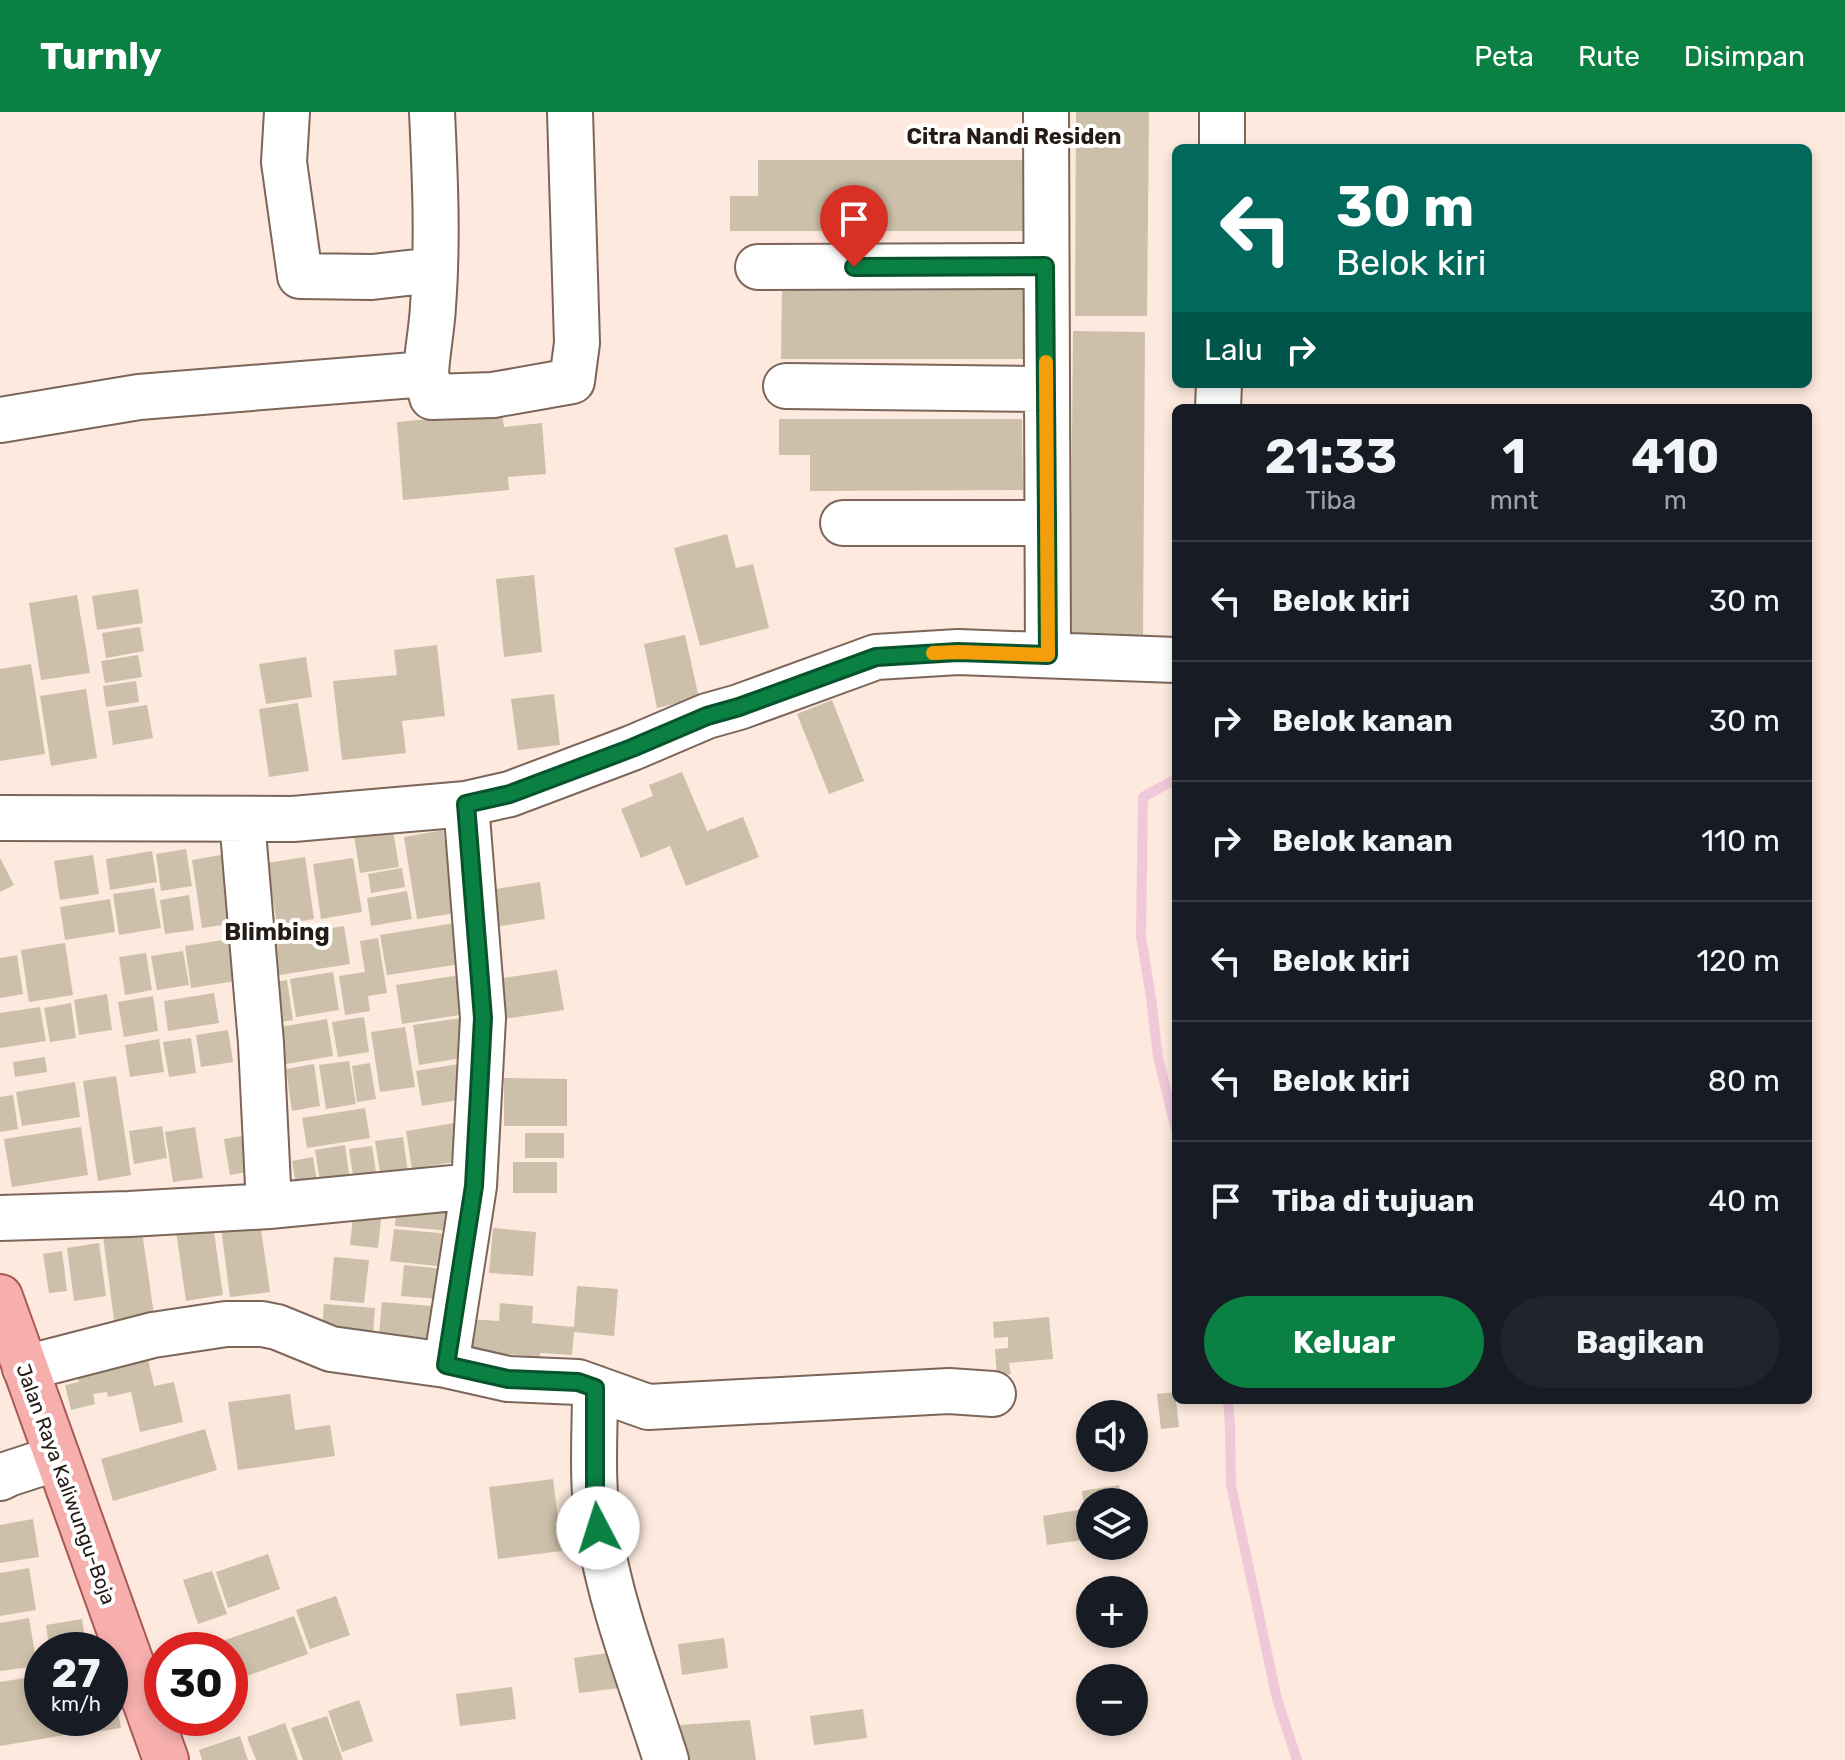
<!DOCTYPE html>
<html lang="id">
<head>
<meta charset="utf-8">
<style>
  :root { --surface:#171b24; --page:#20242c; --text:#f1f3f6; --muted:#9ea1a6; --line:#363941; --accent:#0b8043 }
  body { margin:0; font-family:Rubik,sans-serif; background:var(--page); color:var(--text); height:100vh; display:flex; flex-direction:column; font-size:30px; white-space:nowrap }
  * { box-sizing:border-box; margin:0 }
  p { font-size:26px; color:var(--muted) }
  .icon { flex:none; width:44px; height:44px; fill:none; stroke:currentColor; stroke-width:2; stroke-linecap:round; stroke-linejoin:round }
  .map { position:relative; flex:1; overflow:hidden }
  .sheet { position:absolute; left:1172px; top:292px; width:640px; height:1000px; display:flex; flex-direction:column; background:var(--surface); border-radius:12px; box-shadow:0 4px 12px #0003 }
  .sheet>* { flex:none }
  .hud { position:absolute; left:1172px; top:32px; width:640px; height:244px; border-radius:12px; box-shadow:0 4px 12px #0003; background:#00695c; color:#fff; overflow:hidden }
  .tools { position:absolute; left:1076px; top:1288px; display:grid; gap:16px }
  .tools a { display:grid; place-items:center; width:72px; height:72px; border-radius:50%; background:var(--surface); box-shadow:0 4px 12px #0003; font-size:40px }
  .speed { position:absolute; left:24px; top:1520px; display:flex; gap:16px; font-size:40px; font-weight:700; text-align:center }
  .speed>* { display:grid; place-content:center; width:104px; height:104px; border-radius:50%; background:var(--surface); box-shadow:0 4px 12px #0003; line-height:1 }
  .speed small { font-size:20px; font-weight:400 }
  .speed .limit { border:12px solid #d22; background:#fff; color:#111 }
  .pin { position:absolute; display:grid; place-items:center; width:68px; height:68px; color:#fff; margin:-82px -34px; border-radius:50% 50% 50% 0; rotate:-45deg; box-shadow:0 0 8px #0007 }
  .pin .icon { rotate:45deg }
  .me { position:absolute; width:88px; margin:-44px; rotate:355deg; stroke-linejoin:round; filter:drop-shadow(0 0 6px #0008) }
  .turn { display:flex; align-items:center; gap:28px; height:168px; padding:0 32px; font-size:36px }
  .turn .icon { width:104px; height:104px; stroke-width:2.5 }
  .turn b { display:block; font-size:56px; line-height:68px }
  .then { display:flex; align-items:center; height:76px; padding:0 32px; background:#0003; gap:16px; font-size:30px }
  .eta { display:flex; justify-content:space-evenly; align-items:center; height:136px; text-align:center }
  .eta b { font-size:48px; font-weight:700; line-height:56px }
  .primary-button { display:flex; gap:16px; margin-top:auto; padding:16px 32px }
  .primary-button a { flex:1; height:92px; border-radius:48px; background:var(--accent); color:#fff; font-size:32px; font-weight:700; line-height:92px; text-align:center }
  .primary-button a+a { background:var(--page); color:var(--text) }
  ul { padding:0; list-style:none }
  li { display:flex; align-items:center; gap:24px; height:120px; padding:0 32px; border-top:2px solid var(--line) }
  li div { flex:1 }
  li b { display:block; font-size:30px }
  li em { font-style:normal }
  header { display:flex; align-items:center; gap:48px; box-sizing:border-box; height:112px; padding:0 40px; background:var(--accent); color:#fff }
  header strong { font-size:38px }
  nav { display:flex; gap:44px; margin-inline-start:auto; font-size:28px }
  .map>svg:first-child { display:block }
</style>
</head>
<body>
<header>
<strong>Turnly</strong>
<nav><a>Peta</a><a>Rute</a><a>Disimpan</a></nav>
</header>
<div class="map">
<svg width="1845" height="1648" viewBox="0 0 1845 1648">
  <rect width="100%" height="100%" fill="#fde9dd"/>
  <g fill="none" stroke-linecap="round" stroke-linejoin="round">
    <path stroke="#f0c9d8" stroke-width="10" d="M 1176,667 L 1143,685 L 1141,824 L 1151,886 L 1158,945 L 1176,1018
      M 1228,1288 L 1230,1313 L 1231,1373 L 1277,1587 L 1297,1648"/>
  </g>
  <path fill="#cdc0aa" d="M 1076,0 L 1149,0 L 1147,204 L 1075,204 Z
    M 758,48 L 1033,48 L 1033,119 L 730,119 L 730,84 L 758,84 Z
    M 782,175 L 1026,175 L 1026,247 L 781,247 Z
    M 1073,219 L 1145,220 L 1143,525 L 1070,524 Z
    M 502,300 L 504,315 L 542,311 L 546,362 L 508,365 L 509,378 L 403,388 L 397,310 Z
    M 779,307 L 1022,307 L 1023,378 L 810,379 L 810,343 L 779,343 Z
    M 727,422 L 736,456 L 753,452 L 769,516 L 700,534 L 674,436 Z
    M 534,463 L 542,540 L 504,545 L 496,467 Z
    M 138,477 L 143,511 L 97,518 L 92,484 Z
    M 77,483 L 90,561 L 41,568 L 29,491 Z
    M 140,515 L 144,539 L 106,546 L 102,521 Z
    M 685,523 L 699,586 L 657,596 L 644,532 Z
    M 437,533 L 445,604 L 402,609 L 406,641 L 342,648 L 333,569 L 397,563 L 394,538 Z
    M 138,543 L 142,565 L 105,571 L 101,549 Z
    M 306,545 L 312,585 L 266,592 L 259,552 Z
    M 31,552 L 45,642 L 0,649 L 0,557 Z
    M 136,569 L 139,590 L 106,595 L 103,574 Z
    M 86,577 L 97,646 L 51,654 L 40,584 Z
    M 554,582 L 560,633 L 518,638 L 511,587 Z
    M 832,588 L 864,669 L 829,682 L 797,602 Z
    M 298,591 L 309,659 L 269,665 L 259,597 Z
    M 147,593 L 153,626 L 113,633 L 108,599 Z
    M 682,660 L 707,719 L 743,705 L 759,745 L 686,774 L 670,734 L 641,746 L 621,697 L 653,684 L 649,673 Z
    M 393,718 L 399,755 L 360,761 L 354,724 Z
    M 443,718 L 456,801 L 417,807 L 404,725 Z
    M 186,737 L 192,774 L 161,779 L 156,742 Z
    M 152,739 L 157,770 L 110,778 L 106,747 Z
    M 232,741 L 243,810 L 202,816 L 192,748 Z
    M 93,743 L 99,782 L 60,788 L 54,749 Z
    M 305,745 L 314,807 L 277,813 L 267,751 Z
    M 0,746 L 14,773 L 0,780 Z
    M 353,746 L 362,800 L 321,807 L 313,752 Z
    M 402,756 L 405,775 L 371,781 L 368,762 Z
    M 540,770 L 545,807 L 495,815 L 489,778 Z
    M 154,776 L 161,816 L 119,823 L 113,782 Z
    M 407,779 L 412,807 L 371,814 L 367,786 Z
    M 189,783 L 194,818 L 165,822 L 160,788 Z
    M 110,787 L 115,820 L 65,828 L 60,795 Z
    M 455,811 L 461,852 L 387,863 L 380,823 Z
    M 344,814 L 350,852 L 267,865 L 261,827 Z
    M 378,826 L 387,881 L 368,884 L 370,899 L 345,903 L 339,864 L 365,860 L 360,829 Z
    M 229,827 L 236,869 L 191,876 L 185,834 Z
    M 65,831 L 73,883 L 29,890 L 21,838 Z
    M 183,839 L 189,873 L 157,878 L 151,844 Z
    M 146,841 L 152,878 L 125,883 L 119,845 Z
    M 17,843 L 23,882 L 0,886 L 0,846 Z
    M 557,858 L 564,898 L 504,907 L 497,867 Z
    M 333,860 L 339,898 L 296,905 L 290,867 Z
    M 460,863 L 466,902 L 402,912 L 396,873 Z
    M 287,868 L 293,908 L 268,912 L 261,872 Z
    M 214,881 L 219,911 L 168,919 L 164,889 Z
    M 107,882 L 112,918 L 79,923 L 74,888 Z
    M 153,884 L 158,919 L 124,925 L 118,890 Z
    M 71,891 L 76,926 L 50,930 L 44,896 Z
    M 40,895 L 46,929 L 0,936 L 0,901 Z
    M 474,904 L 480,943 L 419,953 L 413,913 Z
    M 364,905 L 369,940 L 338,945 L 332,910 Z
    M 327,907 L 333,944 L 286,952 L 280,915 Z
    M 405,915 L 415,975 L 380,980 L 371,920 Z
    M 228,918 L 233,950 L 201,955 L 196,923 Z
    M 191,926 L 196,961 L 169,965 L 163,930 Z
    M 159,927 L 164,960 L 130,965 L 125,933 Z
    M 45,945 L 47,960 L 15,965 L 13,950 Z
    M 349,949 L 356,992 L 326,997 L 319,953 Z
    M 471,950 L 476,985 L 422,994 L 416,959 Z
    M 370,951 L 376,987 L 357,990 L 352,954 Z
    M 314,952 L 320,994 L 292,999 L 286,957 Z
    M 116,964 L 131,1063 L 98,1069 L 83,969 Z
    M 504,966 L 567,967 L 567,1014 L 504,1014 Z
    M 75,970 L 80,1005 L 22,1014 L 16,980 Z
    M 13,983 L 18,1017 L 0,1020 L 0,985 Z
    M 365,996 L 370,1026 L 307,1036 L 302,1006 Z
    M 460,1010 L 466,1048 L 412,1057 L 406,1019 Z
    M 162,1014 L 167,1046 L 134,1052 L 129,1019 Z
    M 81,1015 L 88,1063 L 12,1075 L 4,1027 Z
    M 195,1015 L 203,1066 L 173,1070 L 165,1020 Z
    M 525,1021 L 564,1021 L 564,1046 L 525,1046 Z
    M 254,1022 L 259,1058 L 230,1063 L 224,1027 Z
    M 403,1025 L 409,1068 L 382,1072 L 375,1029 Z
    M 345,1033 L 351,1076 L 322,1081 L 315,1038 Z
    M 372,1034 L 378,1073 L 355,1077 L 349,1037 Z
    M 313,1045 L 319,1083 L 298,1086 L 292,1049 Z
    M 513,1050 L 557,1050 L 557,1081 L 513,1081 Z
    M 398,1083 L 453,1087 L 450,1119 L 395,1114 Z
    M 354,1096 L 382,1098 L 378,1136 L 350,1133 Z
    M 212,1106 L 223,1183 L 186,1189 L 175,1112 Z
    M 260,1111 L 270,1180 L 230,1185 L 221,1116 Z
    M 493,1116 L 536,1120 L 533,1164 L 489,1161 Z
    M 394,1117 L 461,1123 L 457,1156 L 390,1149 Z
    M 142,1119 L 154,1203 L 114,1208 L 103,1124 Z
    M 99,1131 L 106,1184 L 74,1189 L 67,1136 Z
    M 62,1139 L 67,1179 L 49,1181 L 43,1142 Z
    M 334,1145 L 369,1148 L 364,1191 L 330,1188 Z
    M 404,1153 L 454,1158 L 451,1188 L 401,1184 Z
    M 577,1174 L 618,1177 L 614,1224 L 574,1220 L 572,1243 L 540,1241 L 540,1245 L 468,1239 L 470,1207 L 499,1209 L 500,1191 L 533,1194 L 532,1211 L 574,1215 Z
    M 382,1190 L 444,1195 L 440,1229 L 379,1224 Z
    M 324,1192 L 375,1196 L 373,1221 L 322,1216 Z
    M 1049,1205 L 1053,1247 L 1009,1251 L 1011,1262 L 997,1264 L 995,1237 L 1008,1236 L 1008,1225 L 994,1226 L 993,1210 Z
    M 144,1229 L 154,1274 L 174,1270 L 183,1310 L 140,1320 L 131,1280 L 108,1285 L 107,1280 L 93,1282 L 95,1292 L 71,1298 L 65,1273 L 79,1270 L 73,1245 Z
    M 1175,1280 L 1179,1315 L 1161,1317 L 1157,1282 Z
    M 290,1282 L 295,1318 L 330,1313 L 335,1344 L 238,1358 L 228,1290 Z
    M 205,1317 L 217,1358 L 113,1389 L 101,1347 Z
    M 553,1367 L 562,1439 L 498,1447 L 489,1375 Z
    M 1119,1373 L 1122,1390 L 1090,1390 L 1090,1427 L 1047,1433 L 1043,1404 L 1084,1397 L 1082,1379 Z
    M 33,1407 L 39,1445 L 0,1451 L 0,1413 Z
    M 268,1442 L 280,1477 L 228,1496 L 216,1460 Z
    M 29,1456 L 36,1498 L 0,1504 L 0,1461 Z
    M 212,1459 L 227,1502 L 198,1512 L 183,1468 Z
    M 336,1484 L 350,1523 L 310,1537 L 296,1498 Z
    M 294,1504 L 308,1542 L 230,1570 L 230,1538 L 213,1538 L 211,1533 Z
    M 29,1506 L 37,1554 L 0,1559 L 0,1511 Z
    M 82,1507 L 85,1528 L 49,1534 L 46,1513 Z
    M 724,1526 L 728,1556 L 682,1563 L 678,1532 Z
    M 614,1540 L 619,1576 L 579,1581 L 574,1546 Z
    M 42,1563 L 42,1606 L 63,1606 L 65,1623 L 0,1634 L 0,1570 Z
    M 512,1575 L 516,1607 L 460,1614 L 456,1582 Z
    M 116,1588 L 121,1616 L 69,1624 L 67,1606 L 110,1606 L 110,1589 Z
    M 359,1588 L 373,1629 L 342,1640 L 328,1599 Z
    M 863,1597 L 867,1626 L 814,1633 L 810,1604 Z
    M 327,1604 L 343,1648 L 303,1648 L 291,1616 Z
    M 750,1608 L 756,1648 L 685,1648 L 680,1613 Z
    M 285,1611 L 298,1648 L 256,1648 L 247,1625 Z
    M 240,1624 L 248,1648 L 202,1648 L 199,1638 Z"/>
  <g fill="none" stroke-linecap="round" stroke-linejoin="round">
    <defs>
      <path id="minor" d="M 287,0 L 284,50 L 300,164 L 372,165 L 434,158
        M 1046,0 L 1048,543
        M 1222,36 L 1222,0
        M 758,155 L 1045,154
        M 426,262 L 432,285 L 493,283 L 572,269 L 577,231 L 570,0
        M 786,274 L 1046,277
        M 1218,296 L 1219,272
        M 0,308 L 139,285 L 426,262 C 427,239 432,217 433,194 C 438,130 435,64 432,0
        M 843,411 L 1047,411
        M 0,706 L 293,707 L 466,692 L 510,682 L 632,636 L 707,604 L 739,595 L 876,545 L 958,540 L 1176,548
        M 242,708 L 261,931 L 269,1094
        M 0,1106 L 129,1102 L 269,1094 L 474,1074
        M 446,1253 L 474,1074 L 483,906 L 466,692
        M 25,1256 L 153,1223 L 226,1212 L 262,1212 L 277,1215 L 331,1237 L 446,1253 L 508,1267 L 578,1270 L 648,1295 L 949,1279 L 993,1282
        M 595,1276 C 595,1323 591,1371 599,1418 C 611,1496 642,1572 666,1648
        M 0,1366 L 8,1362 L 57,1346"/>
      <path id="major" d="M 0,1185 L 166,1648"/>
    </defs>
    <use href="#minor" stroke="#7b6659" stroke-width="48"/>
    <use href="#major" stroke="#a95955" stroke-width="48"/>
    <use href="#minor" stroke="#fff" stroke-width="44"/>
    <use href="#major" stroke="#f6afad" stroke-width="44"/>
  </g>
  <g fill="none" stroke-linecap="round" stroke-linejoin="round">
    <defs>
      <path id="route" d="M 598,1416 L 595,1379 L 595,1276 L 578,1270 L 508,1267 L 446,1253 L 474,1074 L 483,906 L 466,692 L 510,682 L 632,636 L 707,604 L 739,595 L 876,545 L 958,540 L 1048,543 L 1045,154 L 854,155"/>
    </defs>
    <use href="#route" stroke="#07532c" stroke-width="20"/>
    <use href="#route" stroke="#0b8043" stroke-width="14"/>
    <path stroke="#f59e0b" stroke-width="14" d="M 933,541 L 958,540 L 1048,543 L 1046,250"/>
  </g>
  <g text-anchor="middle" stroke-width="8" stroke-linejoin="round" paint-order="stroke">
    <g font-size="20" fill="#251c17" stroke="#fff">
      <text transform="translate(66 1372) rotate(70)" y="7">Jalan Raya Kaliwungu-Boja</text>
    </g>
    <g font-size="22" font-weight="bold" fill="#251c17" stroke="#fff">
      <text x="1014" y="32">Citra Nandi Residen</text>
    </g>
    <g font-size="24" font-weight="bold" fill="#251c17" stroke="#fff">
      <text x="277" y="828">Blimbing</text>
    </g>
  </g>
</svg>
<div class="tools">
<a><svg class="icon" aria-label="sound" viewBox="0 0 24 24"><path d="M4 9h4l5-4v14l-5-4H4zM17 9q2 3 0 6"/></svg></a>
<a><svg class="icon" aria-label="layers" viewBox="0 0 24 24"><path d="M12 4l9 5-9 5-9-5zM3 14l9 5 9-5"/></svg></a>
<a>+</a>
<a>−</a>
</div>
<div class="speed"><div>27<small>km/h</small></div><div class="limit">30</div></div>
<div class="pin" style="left:854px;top:155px;background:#d93025"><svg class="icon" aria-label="arrive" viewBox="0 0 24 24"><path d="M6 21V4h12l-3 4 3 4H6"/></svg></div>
<svg class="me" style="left:598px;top:1416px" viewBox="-20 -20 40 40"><circle r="19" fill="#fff"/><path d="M0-13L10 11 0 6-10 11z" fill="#0b8043"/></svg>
<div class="hud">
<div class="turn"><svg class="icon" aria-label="left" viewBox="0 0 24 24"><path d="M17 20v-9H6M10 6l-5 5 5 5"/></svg><div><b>30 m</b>Belok kiri</div></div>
<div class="then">Lalu<svg class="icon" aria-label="right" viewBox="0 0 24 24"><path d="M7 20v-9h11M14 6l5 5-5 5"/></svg></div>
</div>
<section class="sheet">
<div class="eta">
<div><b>21:33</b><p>Tiba</p></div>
<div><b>1</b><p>mnt</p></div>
<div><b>410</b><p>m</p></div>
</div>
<ul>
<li><svg class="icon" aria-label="left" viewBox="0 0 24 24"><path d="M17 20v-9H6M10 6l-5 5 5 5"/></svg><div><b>Belok kiri</b></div><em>30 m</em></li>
<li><svg class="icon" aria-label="right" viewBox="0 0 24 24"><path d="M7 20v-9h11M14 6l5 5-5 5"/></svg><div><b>Belok kanan</b></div><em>30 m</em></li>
<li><svg class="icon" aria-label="right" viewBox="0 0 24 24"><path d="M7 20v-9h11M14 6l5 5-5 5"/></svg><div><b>Belok kanan</b></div><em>110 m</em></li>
<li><svg class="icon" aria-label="left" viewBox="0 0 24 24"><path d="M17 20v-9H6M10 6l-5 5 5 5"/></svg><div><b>Belok kiri</b></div><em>120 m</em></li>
<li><svg class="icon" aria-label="left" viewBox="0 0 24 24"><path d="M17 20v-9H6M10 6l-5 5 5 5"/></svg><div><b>Belok kiri</b></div><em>80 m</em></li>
<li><svg class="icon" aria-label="arrive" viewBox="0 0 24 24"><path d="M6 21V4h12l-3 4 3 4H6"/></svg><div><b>Tiba di tujuan</b></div><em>40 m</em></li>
</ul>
<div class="primary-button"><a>Keluar</a><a>Bagikan</a></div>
</section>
</div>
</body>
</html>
